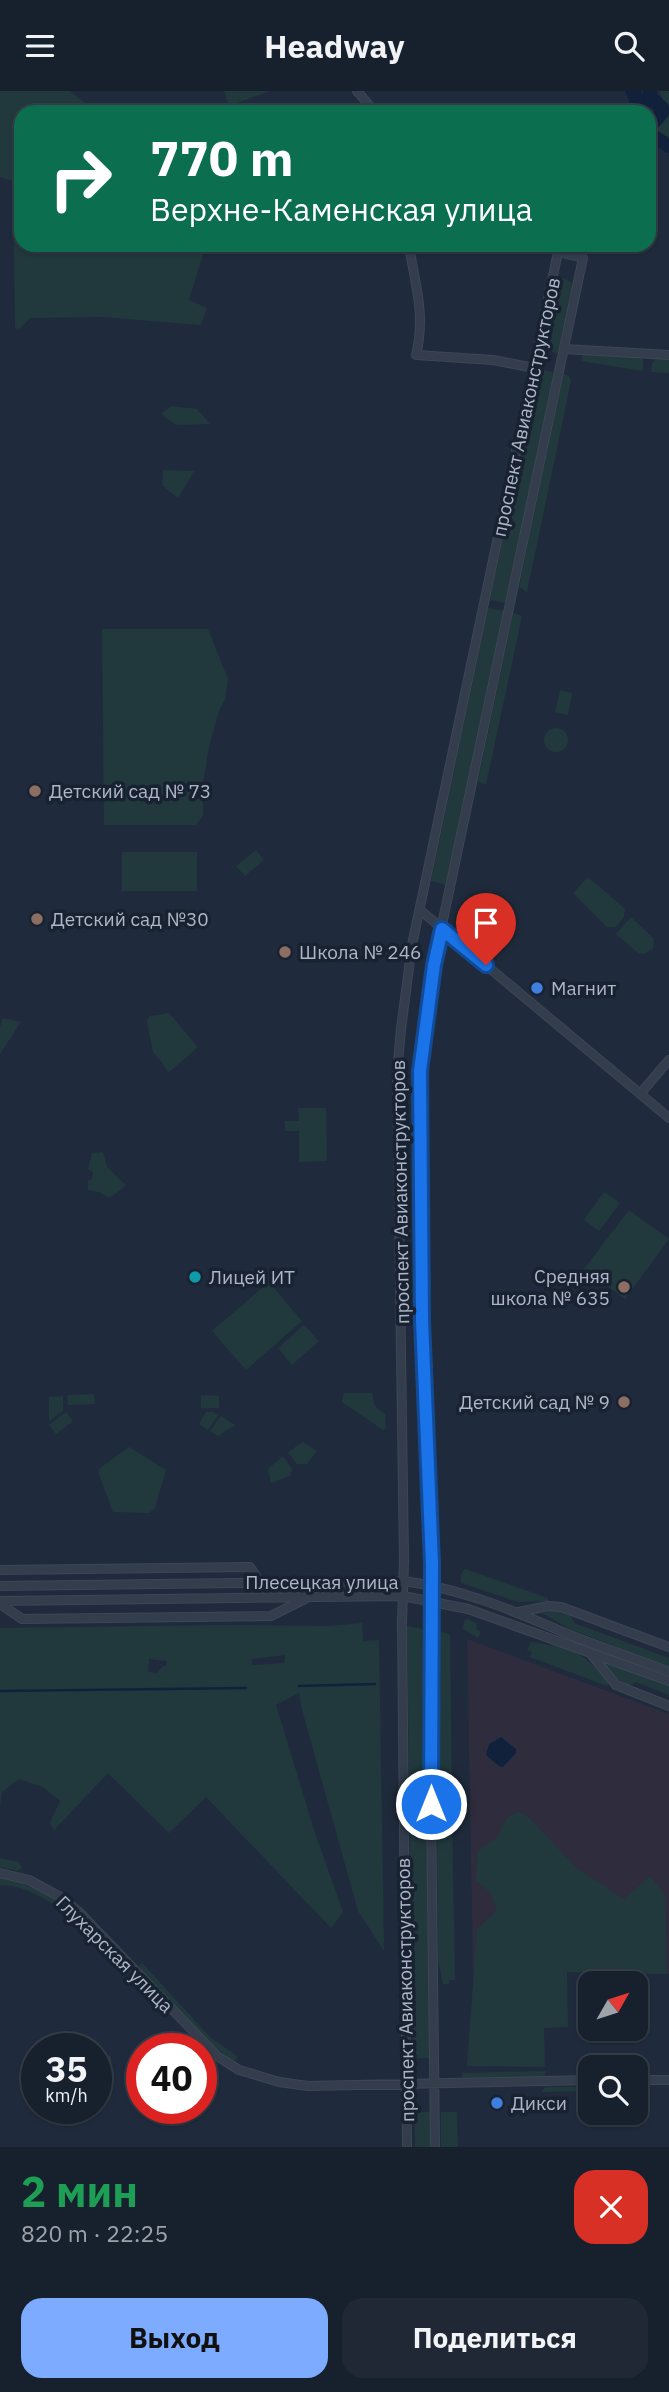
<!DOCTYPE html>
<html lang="ru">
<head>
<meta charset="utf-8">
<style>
  :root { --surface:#17202d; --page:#202835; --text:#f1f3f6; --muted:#9ea3aa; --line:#363e49; --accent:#7dabff }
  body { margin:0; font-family:"IBM Plex Sans",sans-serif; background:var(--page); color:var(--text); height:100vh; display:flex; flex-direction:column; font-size:26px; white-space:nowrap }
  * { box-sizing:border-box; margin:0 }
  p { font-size:23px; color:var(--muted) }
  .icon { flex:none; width:38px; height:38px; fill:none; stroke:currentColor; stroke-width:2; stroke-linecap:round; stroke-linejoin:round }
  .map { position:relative; height:2056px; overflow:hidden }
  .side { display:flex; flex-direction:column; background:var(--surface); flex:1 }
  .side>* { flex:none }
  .guide { position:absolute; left:14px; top:14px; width:642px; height:147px; border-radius:21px; box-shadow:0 2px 5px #0004,0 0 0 2px var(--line); background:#0b6e4f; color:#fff; overflow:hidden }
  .needle { width:46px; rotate:51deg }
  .fabs { position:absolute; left:578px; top:1880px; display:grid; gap:14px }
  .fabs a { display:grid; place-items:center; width:70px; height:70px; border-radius:14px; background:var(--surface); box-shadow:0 2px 5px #0004,0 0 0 2px var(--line); font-size:35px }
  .speed { position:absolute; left:21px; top:1942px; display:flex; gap:14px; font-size:35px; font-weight:700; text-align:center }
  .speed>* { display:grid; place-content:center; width:91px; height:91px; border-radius:50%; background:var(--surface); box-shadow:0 2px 5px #0004,0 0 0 2px var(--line); line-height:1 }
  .speed small { font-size:18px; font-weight:400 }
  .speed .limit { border:10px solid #d22; background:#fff; color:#111 }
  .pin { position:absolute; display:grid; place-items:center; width:60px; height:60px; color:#fff; margin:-72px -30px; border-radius:50% 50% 50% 0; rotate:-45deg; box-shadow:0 0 7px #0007 }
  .pin .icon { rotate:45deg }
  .me { position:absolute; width:77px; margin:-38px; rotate:0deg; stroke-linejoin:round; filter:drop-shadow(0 0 5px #0008) }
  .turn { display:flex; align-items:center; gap:24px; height:147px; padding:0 21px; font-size:32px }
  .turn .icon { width:91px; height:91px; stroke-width:2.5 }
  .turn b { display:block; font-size:49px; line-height:60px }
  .round { display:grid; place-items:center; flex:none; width:74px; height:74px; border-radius:21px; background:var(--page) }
  .summary { display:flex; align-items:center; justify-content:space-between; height:119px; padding:0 21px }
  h1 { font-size:42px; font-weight:800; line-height:52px; color:#1e9e55 }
  .cta { display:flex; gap:14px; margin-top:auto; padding:14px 21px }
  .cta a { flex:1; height:80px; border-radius:21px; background:var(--accent); color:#111; font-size:28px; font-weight:800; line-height:80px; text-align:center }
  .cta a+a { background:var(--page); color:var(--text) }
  header { display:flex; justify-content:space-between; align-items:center; height:91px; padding:0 21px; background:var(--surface); font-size:32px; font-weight:800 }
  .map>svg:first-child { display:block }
</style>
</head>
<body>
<header><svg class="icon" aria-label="menu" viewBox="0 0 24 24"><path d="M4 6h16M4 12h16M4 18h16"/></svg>Headway<svg class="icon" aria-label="search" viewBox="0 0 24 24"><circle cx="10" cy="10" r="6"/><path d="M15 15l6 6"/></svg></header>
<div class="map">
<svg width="669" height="2056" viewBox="0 0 669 2056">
  <rect width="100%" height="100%" fill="#1f2b3c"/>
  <path fill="#2f2c3d" d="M 467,1548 L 669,1623 L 669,1883 L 473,1878 Z"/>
  <path fill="#21393d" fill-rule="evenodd" d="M 0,0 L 70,0 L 97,21 L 21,21 L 21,154 L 206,154 L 189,209 L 207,217 L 201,234 L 103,226 L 30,227 L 21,237 L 15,238 L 13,90 L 0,86 Z
    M 224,0 L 270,0 L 229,15 Z
    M 659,0 L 669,0 L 669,51 L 655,39 L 666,16 Z
    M 563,187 L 571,191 L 572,195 L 558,262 L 542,259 L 556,191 Z
    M 583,262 L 639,265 L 643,269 L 643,280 L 581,270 Z
    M 657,267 L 669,268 L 669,282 L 651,281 L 652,272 Z
    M 538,278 L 554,281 L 506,512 L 490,509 Z
    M 563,283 L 569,285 L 571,290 L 527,501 L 519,496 Z
    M 171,315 L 197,318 L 210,333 L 176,334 L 161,323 Z
    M 163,379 L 194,380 L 178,407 L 162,394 Z
    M 488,517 L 504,520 L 447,794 L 431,790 Z
    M 513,522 L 522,525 L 486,694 L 478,690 Z
    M 102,538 L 208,538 L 228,588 L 225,608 L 219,620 L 209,656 L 203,693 L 203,724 L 196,734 L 104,734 Z
    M 560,599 L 572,602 L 568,624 L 555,621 Z
    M544 649a12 12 0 1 1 24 0a12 12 0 1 1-24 0Z
    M 256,759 L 264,769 L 245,785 L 236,775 Z
    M 122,761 L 197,761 L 197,800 L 122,800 Z
    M 588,786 L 625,818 L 624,826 L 616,836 L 607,836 L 573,802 Z
    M 631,826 L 654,848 L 653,857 L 645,863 L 638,862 L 616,843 Z
    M 169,922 L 198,956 L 169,981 L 153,961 L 147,930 L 150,925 Z
    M 3,927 L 21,931 L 0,963 L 0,936 Z
    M 298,1017 L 326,1017 L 327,1070 L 299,1071 L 299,1040 L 285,1040 L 285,1030 L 299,1030 Z
    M 103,1061 L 107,1076 L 126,1094 C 101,1116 113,1101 88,1099 L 88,1090 L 92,1088 L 93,1081 L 88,1078 L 92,1062 Z
    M 604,1101 L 620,1112 L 599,1140 L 584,1129 Z
    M 629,1119 L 669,1148 L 625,1208 L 584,1178 Z
    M 269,1191 L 302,1230 L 246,1279 L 212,1240 Z
    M 304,1234 L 319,1250 L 292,1274 L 278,1257 Z
    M 344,1302 L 372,1302 L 375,1315 L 385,1323 L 386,1337 L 383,1339 L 342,1311 Z
    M 94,1303 L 95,1313 L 68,1314 L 67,1304 Z
    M 201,1304 L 219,1305 L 219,1317 L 201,1317 Z
    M 63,1305 L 63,1320 L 49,1330 L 49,1306 Z
    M 66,1321 L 73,1330 L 56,1343 L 49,1334 Z
    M 206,1321 L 213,1321 L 218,1324 L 208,1339 L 199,1333 Z
    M 221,1325 L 235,1334 L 218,1345 L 210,1340 Z
    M 303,1351 L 317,1360 L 307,1373 L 297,1373 L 288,1361 Z
    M 129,1356 L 166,1379 L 155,1417 L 149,1422 L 113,1421 L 98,1381 L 100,1377 Z
    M 283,1365 L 292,1378 L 290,1385 L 271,1392 L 268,1378 Z
    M 465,1478 L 548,1507 L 548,1510 L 518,1511 L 461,1492 L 461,1483 Z
    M 553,1519 L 571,1525 L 574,1532 L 669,1567 L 669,1576 L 568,1537 L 542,1522 Z
    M 467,1528 L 477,1532 L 476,1538 L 481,1540 L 478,1547 L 463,1538 L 464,1530 Z
    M 362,1532 L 363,1550 L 379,1549 L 384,1860 L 358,1820 L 301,1615 L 299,1602 L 276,1614 L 315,1742 L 343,1821 L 331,1837 L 206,1706 L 169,1742 L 108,1682 L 54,1739 L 50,1732 L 60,1710 L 43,1696 L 19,1688 L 2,1701 L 0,1716 L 0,1537 L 226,1534 L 329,1535 ZM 285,1564 L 285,1572 L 252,1574 L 252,1568 ZM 149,1568 L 167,1570 L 166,1575 L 163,1575 L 157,1582 L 148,1581 Z
    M 407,1535 L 424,1538 L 430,1967 L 413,1967 Z
    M 438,1540 L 447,1542 L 450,1545 L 452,1709 L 437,1707 L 435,1631 L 439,1597 Z
    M 531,1551 C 575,1558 580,1558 609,1592 L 607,1595 L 530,1566 L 532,1561 L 527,1559 Z
    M 605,1571 L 669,1595 L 669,1604 L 636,1591 L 629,1595 L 614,1586 L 603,1573 Z
    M 445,1718 L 452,1719 L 455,1889 L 449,1889 L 449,1893 L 443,1893 L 438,1869 L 437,1721 Z
    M 518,1720 L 529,1727 L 577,1777 L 624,1808 L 650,1785 L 665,1804 L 667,1883 L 567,1881 L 568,1936 L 544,1937 L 545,1976 L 467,1975 L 477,1838 L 497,1819 L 491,1802 L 476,1790 L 477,1761 L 499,1744 L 506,1728 Z
    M 0,1767 L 19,1771 L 22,1777 L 17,1780 L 0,1776 Z
    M 0,1787 C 34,1792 57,1808 81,1831 L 77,1835 C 55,1813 32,1795 0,1794 Z
    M 90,1840 L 125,1878 L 120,1880 L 86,1844 Z
    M 142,1872 L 210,1946 L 238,1966 L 234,1971 L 207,1949 L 138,1876 Z
    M 96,1965 L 111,1965 L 112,1981 L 96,1981 Z
    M 546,1980 L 544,1985 L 462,1987 L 462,1982 Z
    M 545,1996 L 590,1996 L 590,2000 L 542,2001 Z
    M 414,2021 L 430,2021 L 431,2056 L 415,2056 Z
    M 441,2021 L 457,2021 L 458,2056 L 441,2056 Z"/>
  <path fill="#12213b" d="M 625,0 L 641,0 L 652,20 L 649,24 L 649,21 L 633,21 Z
    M 501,1646 L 516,1658 L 516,1662 L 503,1676 L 499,1675 L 486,1664 L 489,1653 Z"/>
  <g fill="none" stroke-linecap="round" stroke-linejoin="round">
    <path stroke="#12213b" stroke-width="2.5" d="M 299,1595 L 375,1593
      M 0,1600 L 246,1597"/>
    <path stroke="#12213b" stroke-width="14" d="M 649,36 L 662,22 L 662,17 L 650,6 L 650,0
      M 649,43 L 669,55"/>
    <defs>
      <path id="minor" d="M 357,0 L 375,21
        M 409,154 C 415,195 426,222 416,264 L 493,269 L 534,277
        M 564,258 L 669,264
        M 420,819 L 669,1027
        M 640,1003 L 669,969
        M 0,1479 L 250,1476 L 260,1491
        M 0,1495 L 404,1490 C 461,1498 510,1518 563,1541 C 597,1555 634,1567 669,1581
        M 0,1510 L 403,1505 L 468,1518 L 669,1590
        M 0,1513 L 22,1528 L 271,1525 L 307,1507
        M 519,1521 L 548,1515 L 561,1516 L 669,1556
        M 591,1563 L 616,1594 L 669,1615
        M 0,1782 L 29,1789 L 64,1808 L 80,1822 L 217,1965 L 239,1979 L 256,1984 L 279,1991 L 308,1995 L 590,1989
        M 635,1989 L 669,1989
        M 407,2056 L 402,1531 L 404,1470 L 397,983 L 401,938 L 412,854 L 558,161 L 583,167 L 436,862 L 420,980 L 422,1229 L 432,1473 L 431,1713 L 435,2056"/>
    </defs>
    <use href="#minor" stroke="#3d4656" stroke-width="10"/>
    <use href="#minor" stroke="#333d4c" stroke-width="8"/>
  </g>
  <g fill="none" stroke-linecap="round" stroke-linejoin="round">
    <defs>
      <path id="route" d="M 431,1713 L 432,1473 L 422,1229 L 420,980 L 434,874 L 442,838 L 486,874"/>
    </defs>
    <use href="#route" stroke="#114b97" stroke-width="18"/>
    <use href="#route" stroke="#1a73e8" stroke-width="12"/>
  </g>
  <g fill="#8d6e63" stroke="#192231" stroke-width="2.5">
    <circle cx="35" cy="700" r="7"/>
    <circle cx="37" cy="828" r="7"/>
    <circle cx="285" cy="861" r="7"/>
    <circle cx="624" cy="1196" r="7"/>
    <circle cx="624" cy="1311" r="7"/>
  </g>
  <g fill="#3f7fe0" stroke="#192231" stroke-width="2.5">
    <circle cx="537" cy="897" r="7"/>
    <circle cx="497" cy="2012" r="7"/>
  </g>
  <circle fill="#0f9aa8" stroke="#192231" stroke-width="2.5" cx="195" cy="1186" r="7"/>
  <g text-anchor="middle" stroke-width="7" stroke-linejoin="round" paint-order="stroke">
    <g font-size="19" fill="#aeb7c9" stroke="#192231">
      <text transform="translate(526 316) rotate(-78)" y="7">проспект Авиаконструкторов</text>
      <text transform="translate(400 1101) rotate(-91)" y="7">проспект Авиаконструкторов</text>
      <text x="322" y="1498">Плесецкая улица</text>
      <text transform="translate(115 1863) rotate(45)" y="7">Глухарская улица</text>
      <text transform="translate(405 1899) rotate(-91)" y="7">проспект Авиаконструкторов</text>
    </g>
    <g font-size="19" fill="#aeb7c9" stroke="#192231" text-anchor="start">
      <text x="49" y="707">Детский сад № 73</text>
      <text x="51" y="835">Детский сад №30</text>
      <text x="299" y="868">Школа № 246</text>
      <text x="551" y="904">Магнит</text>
      <text x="610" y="1192" text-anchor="end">Средняя<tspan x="610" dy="22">школа № 635</tspan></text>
      <text x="209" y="1193">Лицей ИТ</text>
      <text x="610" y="1318" text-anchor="end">Детский сад № 9</text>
      <text x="511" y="2019">Дикси</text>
    </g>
  </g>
</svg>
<div class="fabs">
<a><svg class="needle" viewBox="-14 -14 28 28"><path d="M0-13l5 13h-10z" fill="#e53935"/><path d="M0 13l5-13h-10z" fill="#9ea3aa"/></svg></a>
<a><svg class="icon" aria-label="search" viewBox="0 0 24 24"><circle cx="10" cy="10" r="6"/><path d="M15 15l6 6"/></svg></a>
</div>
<div class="speed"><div>35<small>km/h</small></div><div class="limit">40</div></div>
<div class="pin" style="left:486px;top:874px;background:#d93025"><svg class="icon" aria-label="arrive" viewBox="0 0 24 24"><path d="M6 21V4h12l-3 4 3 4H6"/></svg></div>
<svg class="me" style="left:431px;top:1713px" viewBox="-20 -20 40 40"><circle r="17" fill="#1a73e8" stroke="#fff" stroke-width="3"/><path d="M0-11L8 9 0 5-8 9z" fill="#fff"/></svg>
<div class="guide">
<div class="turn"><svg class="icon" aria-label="right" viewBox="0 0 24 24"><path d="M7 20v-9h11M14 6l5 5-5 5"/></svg><div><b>770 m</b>Верхне-Каменская улица</div></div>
</div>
</div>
<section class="side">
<div class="summary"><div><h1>2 мин</h1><p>820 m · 22:25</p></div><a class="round" style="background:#d93025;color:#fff"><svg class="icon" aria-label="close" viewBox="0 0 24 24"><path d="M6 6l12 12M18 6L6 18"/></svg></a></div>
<div class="cta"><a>Выход</a><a>Поделиться</a></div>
</section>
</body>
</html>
